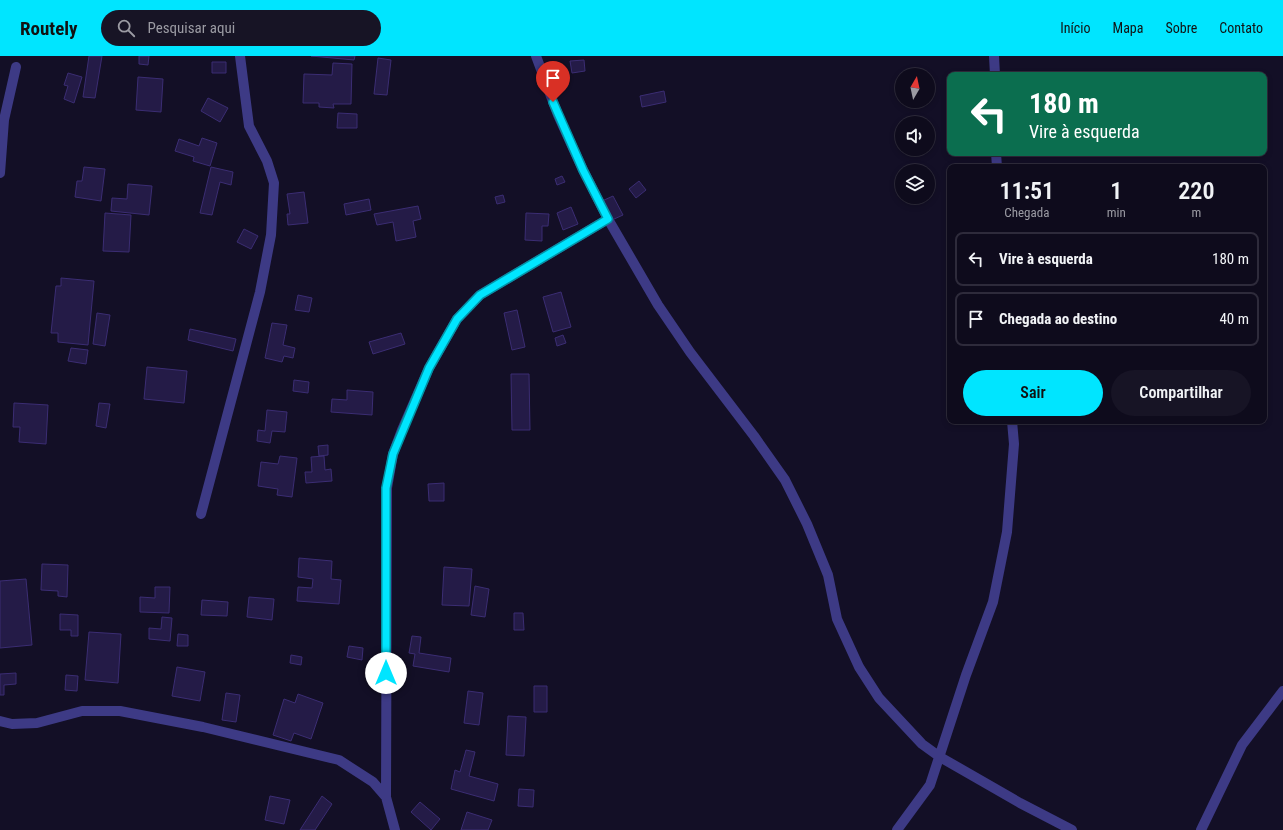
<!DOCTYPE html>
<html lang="pt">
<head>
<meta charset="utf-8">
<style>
  :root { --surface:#0e0b1c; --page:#171425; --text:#f1f3f6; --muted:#9b9ba3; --line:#2e2b3b; --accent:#00e5ff }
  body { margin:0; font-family:"Roboto Condensed",sans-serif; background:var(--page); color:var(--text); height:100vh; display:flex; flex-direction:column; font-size:15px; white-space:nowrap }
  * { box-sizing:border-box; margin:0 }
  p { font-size:13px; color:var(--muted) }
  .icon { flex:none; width:22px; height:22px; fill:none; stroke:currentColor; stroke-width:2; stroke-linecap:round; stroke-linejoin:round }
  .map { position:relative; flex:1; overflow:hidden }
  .details { position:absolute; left:947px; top:108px; width:320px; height:260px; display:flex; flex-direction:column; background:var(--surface); border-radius:8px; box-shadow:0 2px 6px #0003,0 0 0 1px var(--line) }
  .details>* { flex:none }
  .top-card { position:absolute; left:947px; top:16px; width:320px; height:84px; border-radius:8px; box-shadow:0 2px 6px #0003,0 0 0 1px var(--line); background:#0b6e4f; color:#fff; overflow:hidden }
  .needle { width:26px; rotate:9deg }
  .buttons { position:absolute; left:895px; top:12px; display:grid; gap:8px }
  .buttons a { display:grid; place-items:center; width:40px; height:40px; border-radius:50%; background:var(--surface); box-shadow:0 2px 6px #0003,0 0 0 1px var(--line); font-size:20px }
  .pin { position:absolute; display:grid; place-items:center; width:34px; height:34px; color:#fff; margin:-41px -17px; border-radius:50% 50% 50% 0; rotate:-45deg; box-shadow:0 0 4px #0007 }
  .pin .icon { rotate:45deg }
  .me { position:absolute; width:44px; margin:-22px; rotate:0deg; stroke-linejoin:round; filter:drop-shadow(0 0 3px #0008) }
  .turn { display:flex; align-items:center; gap:14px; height:84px; padding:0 16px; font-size:18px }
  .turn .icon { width:52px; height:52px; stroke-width:2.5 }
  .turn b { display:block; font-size:28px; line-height:34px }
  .eta { display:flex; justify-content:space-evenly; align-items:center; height:68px; text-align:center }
  .eta b { font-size:24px; font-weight:600; line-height:28px }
  .cta { display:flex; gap:8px; margin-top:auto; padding:8px 16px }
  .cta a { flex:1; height:46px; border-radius:24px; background:var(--accent); color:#111; font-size:16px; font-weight:600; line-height:46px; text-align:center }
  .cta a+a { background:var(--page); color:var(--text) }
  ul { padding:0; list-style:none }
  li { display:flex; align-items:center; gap:12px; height:54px; margin:0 8px 6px; padding:0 8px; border:2px solid var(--line); border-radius:8px }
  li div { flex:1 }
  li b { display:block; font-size:15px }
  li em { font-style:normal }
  header { display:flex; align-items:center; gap:24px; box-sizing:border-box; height:56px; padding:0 20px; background:var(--accent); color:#111 }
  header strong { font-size:19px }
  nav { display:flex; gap:22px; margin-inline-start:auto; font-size:14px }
  .search { width:280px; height:36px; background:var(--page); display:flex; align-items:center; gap:10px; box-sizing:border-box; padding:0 14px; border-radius:22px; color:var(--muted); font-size:15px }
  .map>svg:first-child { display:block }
</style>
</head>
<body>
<header>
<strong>Routely</strong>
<div class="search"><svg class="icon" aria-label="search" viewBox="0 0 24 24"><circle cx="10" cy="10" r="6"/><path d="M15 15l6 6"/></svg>Pesquisar aqui</div>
<nav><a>Início</a><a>Mapa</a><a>Sobre</a><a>Contato</a></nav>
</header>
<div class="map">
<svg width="1283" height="774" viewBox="0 0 1283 774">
  <rect width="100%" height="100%" fill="#130f26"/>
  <path fill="#241b47" stroke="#3b2d73" d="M 89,0 L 102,0 L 95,42 L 83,41 Z
    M 139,0 L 149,0 L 148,9 L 139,8 Z
    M 311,0 L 355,0 L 354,4 Z
    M 378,2 L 391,4 L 387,39 L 374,38 Z
    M 584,4 L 585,15 L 572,17 L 570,5 Z
    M 212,6 L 226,6 L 226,17 L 212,17 Z
    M 333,7 L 352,8 L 351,48 L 333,48 L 334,52 L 319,51 L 319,47 L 303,47 L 304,18 L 332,19 Z
    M 68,17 L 82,21 L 74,47 L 64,43 L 68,30 L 64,29 Z
    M 138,21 L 163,23 L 161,56 L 136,54 Z
    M 664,35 L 666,46 L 642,51 L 640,40 Z
    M 208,42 L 228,52 L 220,66 L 201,55 Z
    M 338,57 L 357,58 L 357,72 L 337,72 Z
    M 202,82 L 217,87 L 210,110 L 193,105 L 194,101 L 175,95 L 179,83 L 199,90 Z
    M 84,111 L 105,113 L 101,145 L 75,141 L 77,125 L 82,125 Z
    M 211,111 L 233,116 L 231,129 L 220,126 L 212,159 L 200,157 Z
    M 562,120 L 565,126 L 557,129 L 555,123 Z
    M 639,125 L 646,134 L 636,142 L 629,133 Z
    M 128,128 L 152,130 L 149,159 L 111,155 L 112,142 L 127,143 Z
    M 304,136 L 308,167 L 288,169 L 287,158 L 290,158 L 287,138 Z
    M 503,139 L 505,146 L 497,148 L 495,141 Z
    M 613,140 L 623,159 L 612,164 L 602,145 Z
    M 369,143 L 371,154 L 346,159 L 344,148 Z
    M 418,150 L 421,163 L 413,165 L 416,181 L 396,185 L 393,166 L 377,169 L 374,158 Z
    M 571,151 L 578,168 L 563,174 L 557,157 Z
    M 105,157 L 131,159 L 129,196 L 103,195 Z
    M 526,157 L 549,158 L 548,170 L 542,170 L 542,185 L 525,184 Z
    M 244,173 L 258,180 L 251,193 L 237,186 Z
    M 61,222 L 94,225 L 88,289 L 58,286 L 58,277 L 51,277 L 56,230 L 61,230 Z
    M 561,236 L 571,271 L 553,276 L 543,241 Z
    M 298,239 L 312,242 L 309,256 L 295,254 Z
    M 517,254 L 525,291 L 512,294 L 504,257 Z
    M 97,257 L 110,259 L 105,290 L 93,288 Z
    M 272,267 L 287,269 L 283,289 L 295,292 L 293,302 L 284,300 L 282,306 L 265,302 Z
    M 190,273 L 236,283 L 233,295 L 188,284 Z
    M 401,277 L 405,288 L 373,298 L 369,286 Z
    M 563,279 L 566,287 L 557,290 L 555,282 Z
    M 71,292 L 88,294 L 86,308 L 68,305 Z
    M 147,311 L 187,315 L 184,347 L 144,343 Z
    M 511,318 L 529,318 L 530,374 L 512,374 Z
    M 294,324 L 309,326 L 308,337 L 293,335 Z
    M 347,334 L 373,336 L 372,359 L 331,356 L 332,343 L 347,344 Z
    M 14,347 L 48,349 L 46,388 L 19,386 L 20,371 L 13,371 Z
    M 99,347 L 110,348 L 106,372 L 96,370 Z
    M 267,354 L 287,356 L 285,376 L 272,375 L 270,387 L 257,385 L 258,374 L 265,375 Z
    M 328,389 L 328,399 L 319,400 L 318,390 Z
    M 280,400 L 297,402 L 292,441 L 277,439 L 278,433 L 258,430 L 261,406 L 278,408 Z
    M 324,400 L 325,414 L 331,413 L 332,425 L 306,427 L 305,416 L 312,416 L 311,401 Z
    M 444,427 L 444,445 L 429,445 L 428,428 Z
    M 299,502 L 332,505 L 331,523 L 341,524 L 339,548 L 297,545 L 298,531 L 312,532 L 313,523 L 298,521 Z
    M 42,508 L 68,509 L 67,541 L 58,540 L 58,535 L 41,534 Z
    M 444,511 L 472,513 L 469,550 L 442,549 Z
    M 26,523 L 32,589 L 0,592 L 0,525 Z
    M 475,530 L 489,533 L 485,561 L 471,559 Z
    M 155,531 L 170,531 L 169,557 L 140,556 L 140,541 L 155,542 Z
    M 249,541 L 274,543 L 272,564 L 247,561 Z
    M 202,544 L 228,546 L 227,560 L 201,559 Z
    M 514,557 L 523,557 L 524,574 L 514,574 Z
    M 60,558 L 78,559 L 78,580 L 71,580 L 71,574 L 60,574 Z
    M 162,561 L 172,562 L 170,585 L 149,583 L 149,572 L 161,573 Z
    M 89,576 L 121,578 L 118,627 L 85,624 Z
    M 178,578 L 188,579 L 188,590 L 177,590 Z
    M 412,580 L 421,581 L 419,597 L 451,602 L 449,616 L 413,610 L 415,598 L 409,597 Z
    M 349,590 L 363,592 L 362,604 L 347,601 Z
    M 291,599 L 302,601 L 301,609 L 290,607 Z
    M 177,611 L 205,616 L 200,645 L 172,640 Z
    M 16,617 L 16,628 L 4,629 L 4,639 L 0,639 L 0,618 Z
    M 66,619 L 78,620 L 77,635 L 65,634 Z
    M 534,630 L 547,630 L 547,656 L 534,656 Z
    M 468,635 L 483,637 L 479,669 L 464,667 Z
    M 226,637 L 240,639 L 236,666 L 222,664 Z
    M 298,638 L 323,647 L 311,683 L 294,677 L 291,685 L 273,679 L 284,643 L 295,647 Z
    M 508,660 L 526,661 L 524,700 L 506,699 Z
    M 466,694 L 475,696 L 469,720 L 498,728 L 494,745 L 451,733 L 455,714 L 460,716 Z
    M 519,733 L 534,734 L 533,751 L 518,750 Z
    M 270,740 L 290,744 L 284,768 L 265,764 Z
    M 322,740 L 332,748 L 315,774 L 300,774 Z
    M 420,746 L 440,763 L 431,774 L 411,756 Z
    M 467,756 L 492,764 L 488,774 L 461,774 Z"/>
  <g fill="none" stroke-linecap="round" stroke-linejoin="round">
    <path stroke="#3d3a85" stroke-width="10" d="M 536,0 L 558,59 L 583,114 L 608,163 L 658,249 L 690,296 L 754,380 L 785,424 L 807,468 L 828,519 L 837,563 L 859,611 L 879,642 L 922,688 L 940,701 L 1020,747 L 1072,774
      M 994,0 L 995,19
      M 996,97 L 997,111
      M 0,117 L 4,64 L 16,11
      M 201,458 L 260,236 L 271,179 L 274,127 L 267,105 L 249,70 L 240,0
      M 0,665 L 12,668 L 37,667 L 82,655 L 120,655 L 203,671 L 339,704 L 373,726 L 386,741 L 395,774
      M 386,741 L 387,432 L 393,398 L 402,374 L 429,312 L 457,263 L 480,239 L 608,163
      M 897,774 L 930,729 L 966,619 L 993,546 L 1007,476 L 1014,388 L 1012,365
      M 1201,774 L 1242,689 L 1283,635"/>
  </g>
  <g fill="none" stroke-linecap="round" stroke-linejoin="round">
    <defs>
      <path id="route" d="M 386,617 L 386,432 L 393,398 L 429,312 L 457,263 L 480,239 L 608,163 L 583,114 L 553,46"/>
    </defs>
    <use href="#route" stroke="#0095a6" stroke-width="10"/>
    <use href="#route" stroke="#00e5ff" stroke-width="7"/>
  </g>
</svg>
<div class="buttons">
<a><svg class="needle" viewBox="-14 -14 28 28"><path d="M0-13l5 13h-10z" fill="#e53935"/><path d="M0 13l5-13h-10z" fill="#9b9ba3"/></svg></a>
<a><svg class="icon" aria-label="sound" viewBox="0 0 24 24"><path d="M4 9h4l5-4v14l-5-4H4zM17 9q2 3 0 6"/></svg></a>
<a><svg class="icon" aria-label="layers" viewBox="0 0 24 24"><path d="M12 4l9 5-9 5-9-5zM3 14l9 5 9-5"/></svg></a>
</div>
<div class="pin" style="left:553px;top:46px;background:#d93025"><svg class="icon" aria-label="arrive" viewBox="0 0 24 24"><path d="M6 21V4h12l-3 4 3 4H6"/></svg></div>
<svg class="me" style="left:386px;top:617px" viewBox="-20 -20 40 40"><circle r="19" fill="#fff"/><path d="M0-13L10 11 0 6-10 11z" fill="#00e5ff"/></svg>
<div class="top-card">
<div class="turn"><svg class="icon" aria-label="left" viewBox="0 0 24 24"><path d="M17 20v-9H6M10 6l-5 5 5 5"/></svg><div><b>180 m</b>Vire à esquerda</div></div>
</div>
<section class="details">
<div class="eta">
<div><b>11:51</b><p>Chegada</p></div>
<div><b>1</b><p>min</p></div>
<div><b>220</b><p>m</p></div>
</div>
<ul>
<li><svg class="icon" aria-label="left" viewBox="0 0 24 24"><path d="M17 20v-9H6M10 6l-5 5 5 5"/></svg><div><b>Vire à esquerda</b></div><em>180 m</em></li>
<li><svg class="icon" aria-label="arrive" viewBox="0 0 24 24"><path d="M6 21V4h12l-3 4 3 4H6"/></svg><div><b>Chegada ao destino</b></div><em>40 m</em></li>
</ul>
<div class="cta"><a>Sair</a><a>Compartilhar</a></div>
</section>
</div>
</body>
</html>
